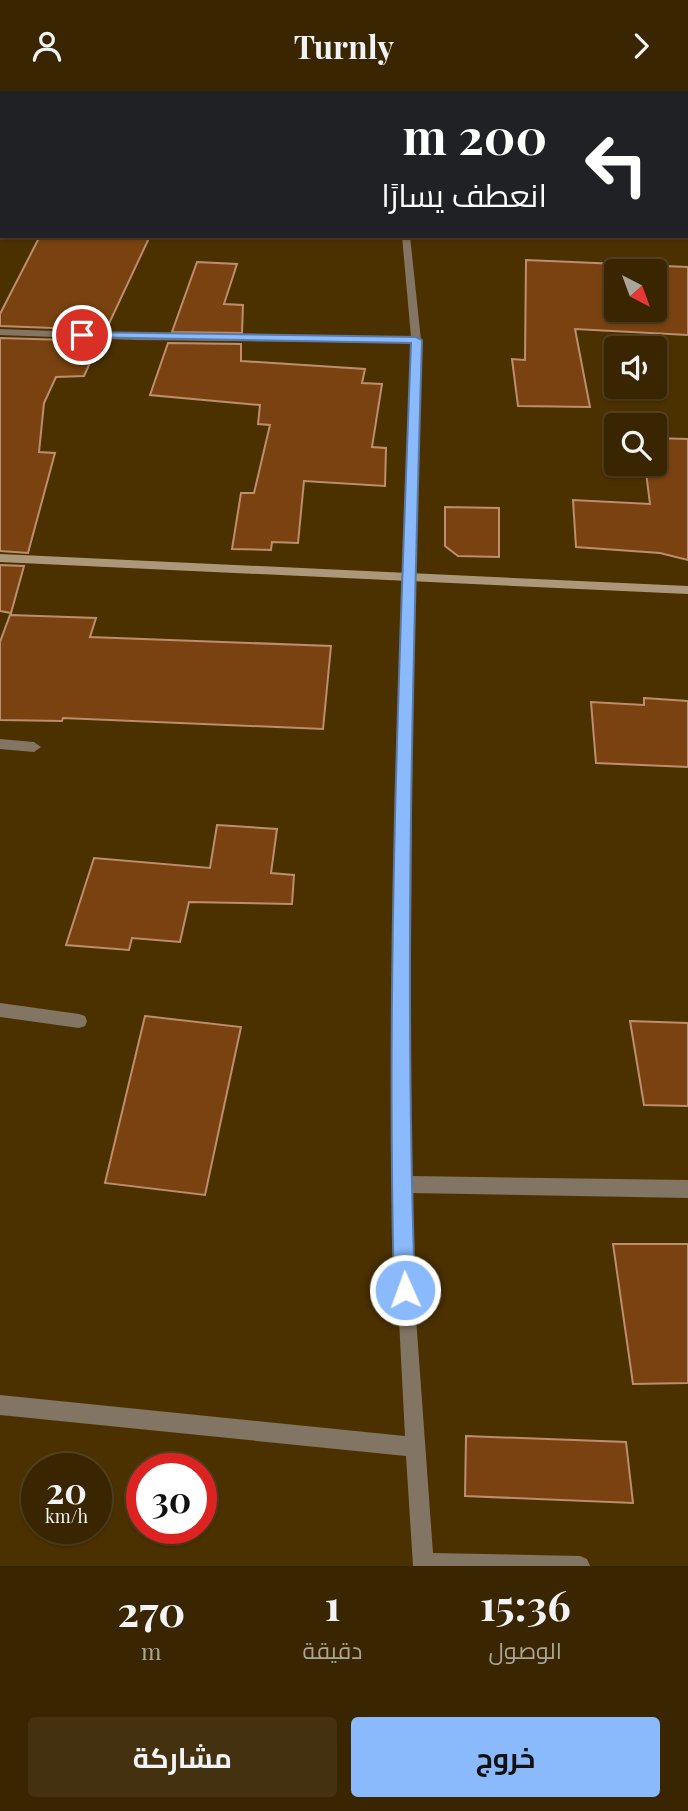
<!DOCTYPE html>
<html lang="ar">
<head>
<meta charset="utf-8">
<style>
  :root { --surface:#392500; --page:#44310f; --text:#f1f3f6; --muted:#aba599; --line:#534222; --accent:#8abafc }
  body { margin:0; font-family:"Playfair Display",Cairo,serif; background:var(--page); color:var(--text); direction:rtl; height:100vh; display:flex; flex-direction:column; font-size:26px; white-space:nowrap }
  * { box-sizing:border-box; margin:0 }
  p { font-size:23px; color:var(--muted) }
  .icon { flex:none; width:38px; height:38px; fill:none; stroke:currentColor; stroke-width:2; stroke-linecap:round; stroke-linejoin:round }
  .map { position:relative; height:1475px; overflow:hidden; direction:ltr }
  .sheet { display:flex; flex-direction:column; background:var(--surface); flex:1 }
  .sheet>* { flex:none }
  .hud { position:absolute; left:0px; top:0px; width:690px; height:147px; box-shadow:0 2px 5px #0004,0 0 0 2px var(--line); direction:rtl; background:#202124; color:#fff; overflow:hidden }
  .needle { width:46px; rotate:139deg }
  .fabs { position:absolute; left:604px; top:168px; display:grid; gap:14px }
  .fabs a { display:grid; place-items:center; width:63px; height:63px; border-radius:7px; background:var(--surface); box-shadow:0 2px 5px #0004,0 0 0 2px var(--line); font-size:35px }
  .speed { position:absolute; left:21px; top:1362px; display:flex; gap:14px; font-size:35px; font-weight:700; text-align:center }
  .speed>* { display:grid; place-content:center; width:91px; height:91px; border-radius:50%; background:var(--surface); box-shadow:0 2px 5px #0004,0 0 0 2px var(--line); line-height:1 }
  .speed small { font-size:18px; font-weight:400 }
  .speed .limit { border:10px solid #d22; background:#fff; color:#111 }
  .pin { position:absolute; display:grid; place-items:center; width:60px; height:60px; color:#fff; margin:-30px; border:4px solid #fff; border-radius:50%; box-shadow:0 2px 7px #0007 }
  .me { position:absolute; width:77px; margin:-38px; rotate:358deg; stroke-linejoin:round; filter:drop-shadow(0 0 5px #0008) }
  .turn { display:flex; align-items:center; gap:24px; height:147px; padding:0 28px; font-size:32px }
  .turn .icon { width:91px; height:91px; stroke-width:2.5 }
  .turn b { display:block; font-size:49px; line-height:60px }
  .eta { display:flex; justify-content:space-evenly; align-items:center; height:119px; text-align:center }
  .eta b { font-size:42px; font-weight:700; line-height:49px }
  .cta { display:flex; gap:14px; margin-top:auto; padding:14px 28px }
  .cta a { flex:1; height:80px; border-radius:7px; background:var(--accent); color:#111; font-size:28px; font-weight:700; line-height:80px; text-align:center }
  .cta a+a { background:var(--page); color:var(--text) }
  header { display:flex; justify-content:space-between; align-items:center; height:91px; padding:0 28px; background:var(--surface); font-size:32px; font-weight:700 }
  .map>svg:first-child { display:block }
</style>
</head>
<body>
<header><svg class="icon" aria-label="forward" viewBox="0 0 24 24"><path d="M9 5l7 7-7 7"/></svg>Turnly<svg class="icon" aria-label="person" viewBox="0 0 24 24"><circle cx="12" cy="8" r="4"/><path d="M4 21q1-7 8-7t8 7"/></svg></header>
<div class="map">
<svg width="688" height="1475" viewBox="0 0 688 1475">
  <rect width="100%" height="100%" fill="#4c3100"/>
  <path fill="#7a4210" stroke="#bc8e6e" stroke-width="2" fill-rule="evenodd" d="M 40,145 L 150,145 L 106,239 L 0,235 L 0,223 Z
    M 526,169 L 688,176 L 688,244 L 575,238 L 590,316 L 518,315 L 512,268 L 525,269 ZM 616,180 L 654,180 L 654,219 L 616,219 Z
    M 197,171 L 237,173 L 224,213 L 243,214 L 242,242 L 172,241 Z
    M 0,247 L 100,250 L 84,285 L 56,286 L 44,312 L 39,361 L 55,362 L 28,462 L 0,460 Z
    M 168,252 L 241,253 L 241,270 L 365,278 L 362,292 L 382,293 L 372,356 L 386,357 L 385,395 L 304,390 L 298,452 L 272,451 L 271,459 L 232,458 L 241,402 L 254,402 L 270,334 L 258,333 L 260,314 L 150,304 Z
    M 654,347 L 688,348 L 688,469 L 660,462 L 576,456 L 573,409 L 650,413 L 645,373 L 654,373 Z
    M 445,416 L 499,417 L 499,466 L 458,465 L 445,455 Z
    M 0,474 L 24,475 L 11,522 L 0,520 Z
    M 10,524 L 96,527 L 90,546 L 331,555 L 323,638 L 63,627 L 62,630 L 0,629 L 0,551 Z
    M 644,607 L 688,610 L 688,676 L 596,672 L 591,611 L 644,614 Z
    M 217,734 L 277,738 L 271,782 L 294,784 L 292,813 L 189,811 L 180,851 L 132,847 L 129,859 L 66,854 L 94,767 L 210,777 Z
    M 145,925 L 241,936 L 205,1104 L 105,1092 Z
    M 630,930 L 688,932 L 688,1015 L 644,1014 Z
    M 613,1153 L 688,1153 L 688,1292 L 633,1293 Z
    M 466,1345 L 626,1351 L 633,1412 L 465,1405 Z"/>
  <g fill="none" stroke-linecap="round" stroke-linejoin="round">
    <path fill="#827563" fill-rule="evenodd" d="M 391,0 L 400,0 L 390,2 Z
      M 0,25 L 2,25 L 2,29 L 0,29 Z
      M 402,145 L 410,145 L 421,249 L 412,642 L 410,1085 L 688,1089 L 688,1107 L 410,1102 L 414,1199 L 433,1462 L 580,1465 L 587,1468 L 590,1475 L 413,1475 L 406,1365 L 0,1324 L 0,1304 L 405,1345 L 392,1093 L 398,642 L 411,252 L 136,249 L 0,244 L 0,238 L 136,243 L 411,246 Z
      M 0,648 L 34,651 L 41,656 L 34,661 L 0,658 Z
      M 0,912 L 79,923 L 85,925 L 87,930 L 85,935 L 79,937 L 0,926 Z"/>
    <path fill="#ac977a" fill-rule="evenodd" d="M 0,463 L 688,495 L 688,503 L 0,471 Z"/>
    <path fill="#cdb28b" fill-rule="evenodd" d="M 632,0 L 688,0 L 688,4 L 631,2 Z
      M 0,8 L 2,8 L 2,14 L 0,14 Z"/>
  </g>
  <path fill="#8abafc" stroke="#5a79a4" stroke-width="2" d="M 82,241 L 416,246 L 422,249 C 413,565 404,883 415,1199 L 412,1206 L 405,1209 L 397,1206 L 394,1199 C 386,884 399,567 411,252 L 78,246 L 78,242 Z"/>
</svg>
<div class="fabs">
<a><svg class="needle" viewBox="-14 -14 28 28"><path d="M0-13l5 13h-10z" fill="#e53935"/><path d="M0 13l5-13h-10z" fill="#aba599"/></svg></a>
<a><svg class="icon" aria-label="sound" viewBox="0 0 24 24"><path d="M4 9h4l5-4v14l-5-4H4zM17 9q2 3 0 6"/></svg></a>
<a><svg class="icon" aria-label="search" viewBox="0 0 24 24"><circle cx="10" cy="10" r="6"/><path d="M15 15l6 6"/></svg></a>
</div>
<div class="speed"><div>20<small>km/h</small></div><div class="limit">30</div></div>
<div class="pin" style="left:82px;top:244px;background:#d93025"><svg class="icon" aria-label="arrive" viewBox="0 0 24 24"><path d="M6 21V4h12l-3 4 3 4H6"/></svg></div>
<svg class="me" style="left:405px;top:1199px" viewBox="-20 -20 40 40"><circle r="17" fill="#8abafc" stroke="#fff" stroke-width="3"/><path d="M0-11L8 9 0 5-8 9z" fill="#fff"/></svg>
<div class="hud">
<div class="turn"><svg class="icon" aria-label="left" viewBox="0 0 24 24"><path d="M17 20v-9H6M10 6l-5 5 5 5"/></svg><div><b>200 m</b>انعطف يسارًا</div></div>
</div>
</div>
<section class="sheet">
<div class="eta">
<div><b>15:36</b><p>الوصول</p></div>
<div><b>1</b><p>دقيقة</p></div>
<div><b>270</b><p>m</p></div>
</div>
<div class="cta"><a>خروج</a><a>مشاركة</a></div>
</section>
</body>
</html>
